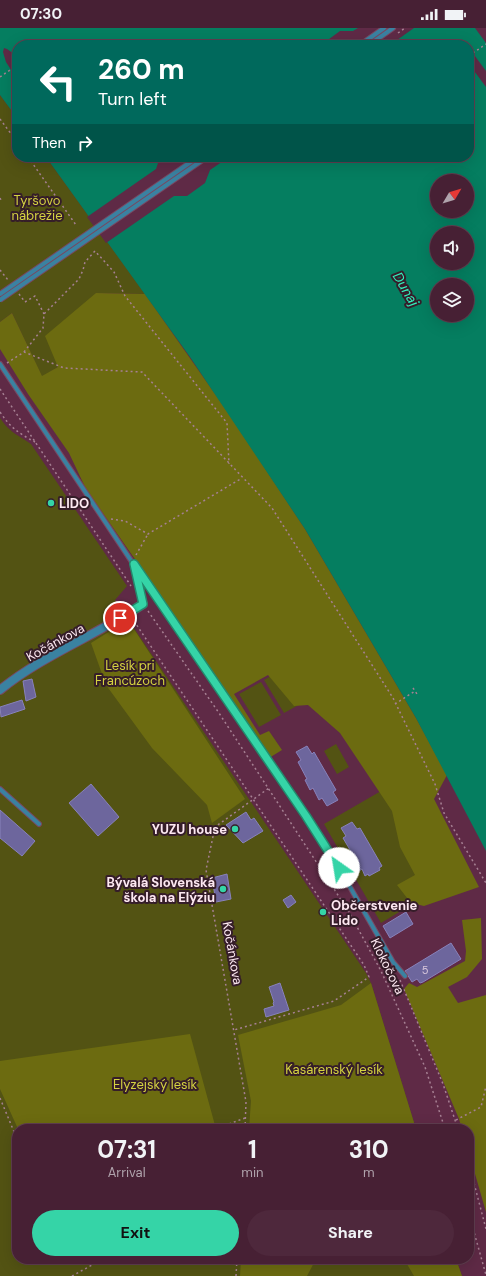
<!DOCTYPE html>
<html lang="en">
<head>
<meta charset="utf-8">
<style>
  :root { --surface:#472034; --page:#4e283c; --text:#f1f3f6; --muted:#b0a3ac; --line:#5f3e4f; --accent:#35d4a7 }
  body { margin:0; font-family:"DM Sans",sans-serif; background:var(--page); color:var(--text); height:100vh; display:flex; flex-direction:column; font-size:15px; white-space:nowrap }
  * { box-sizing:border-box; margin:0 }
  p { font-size:13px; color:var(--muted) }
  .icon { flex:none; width:22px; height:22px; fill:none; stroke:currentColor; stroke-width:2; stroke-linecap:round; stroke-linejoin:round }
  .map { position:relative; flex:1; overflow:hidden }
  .side { position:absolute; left:12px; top:1096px; width:462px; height:140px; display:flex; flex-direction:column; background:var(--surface); border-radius:16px; box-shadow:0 4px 16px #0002,0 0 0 1px var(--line) }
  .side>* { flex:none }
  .top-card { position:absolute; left:12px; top:12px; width:462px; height:122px; border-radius:16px; box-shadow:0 4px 16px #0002,0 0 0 1px var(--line); background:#00695c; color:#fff; overflow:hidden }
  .needle { width:26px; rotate:52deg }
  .tools { position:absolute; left:430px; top:146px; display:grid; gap:8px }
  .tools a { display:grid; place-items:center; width:44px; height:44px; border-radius:50%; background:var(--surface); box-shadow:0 4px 16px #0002,0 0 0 1px var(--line); font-size:20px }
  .pin { position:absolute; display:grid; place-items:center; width:34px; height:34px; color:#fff; margin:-17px; border:2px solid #fff; border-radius:50%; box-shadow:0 1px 4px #0007 }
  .me { position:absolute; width:44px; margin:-22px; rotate:328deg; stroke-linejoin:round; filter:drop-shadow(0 0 3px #0008) }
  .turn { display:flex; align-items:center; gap:14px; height:84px; padding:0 20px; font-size:18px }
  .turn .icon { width:52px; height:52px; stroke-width:2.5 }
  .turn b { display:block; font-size:28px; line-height:34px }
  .then { display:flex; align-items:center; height:38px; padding:0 20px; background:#0003; gap:8px; font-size:15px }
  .eta { display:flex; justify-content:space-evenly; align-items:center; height:68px; text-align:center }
  .eta b { font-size:24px; font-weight:700; line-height:28px }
  .primary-button { display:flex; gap:8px; margin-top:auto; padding:8px 20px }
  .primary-button a { flex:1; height:46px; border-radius:24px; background:var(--accent); color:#111; font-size:16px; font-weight:700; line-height:46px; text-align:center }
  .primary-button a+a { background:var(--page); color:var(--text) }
  .status { display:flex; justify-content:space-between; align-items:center; height:28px; padding:0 20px; background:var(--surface); direction:ltr }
  .status svg { height:11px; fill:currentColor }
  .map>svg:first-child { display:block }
</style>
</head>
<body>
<div class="status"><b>07:30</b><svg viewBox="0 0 49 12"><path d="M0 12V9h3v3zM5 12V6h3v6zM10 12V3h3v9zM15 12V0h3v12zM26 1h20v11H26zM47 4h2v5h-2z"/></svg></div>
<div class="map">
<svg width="486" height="1248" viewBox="0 0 486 1248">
  <rect width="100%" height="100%" fill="#5f2a46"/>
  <path fill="#535313" d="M 0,67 L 17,90 L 17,129 L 46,129 L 145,266 L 96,265 L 58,339 L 42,349 L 12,285 L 0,294 Z
    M 0,390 C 11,406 17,406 31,416 L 127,558 L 115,572 L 366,945 L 371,955 L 416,1101 L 17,1101 L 17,1231 L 456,1231 L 462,1248 L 0,1248 Z
    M 286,639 L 306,673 L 284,685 L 264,652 Z
    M 261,654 L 281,687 L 259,699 L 239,666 Z
    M 336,716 L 349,739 L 337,746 L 324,723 Z
    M 381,763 L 439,860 L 381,895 L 324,796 Z"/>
  <path fill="#6c6b10" d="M 96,265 L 145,266 L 227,383 L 305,501 L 416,690 L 447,747 L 434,771 L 479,859 L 424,878 L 411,875 L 397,857 L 415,847 L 400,819 L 392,783 L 340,705 L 308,677 L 294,678 L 268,647 L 234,666 L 260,707 L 269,703 L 282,722 L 269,730 L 162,570 L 86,461 L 69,425 L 28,366 L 0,321 L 0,294 L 12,285 L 42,348 L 58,339 L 45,308 Z
    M 128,592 L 245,771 L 212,795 L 207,777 L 152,720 L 106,657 L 91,615 Z
    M 481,890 L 482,931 L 467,949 L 448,959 L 458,975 L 486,967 L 486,1184 L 469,1125 L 469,1101 L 462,1101 L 459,1091 L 404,961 L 409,955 L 417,959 L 465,933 L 466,923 L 462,892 Z
    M 371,955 L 416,1101 L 249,1101 L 251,1073 L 238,1007 L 341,977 Z
    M 190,1006 L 216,1101 L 18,1101 L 0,1061 L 0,1033 Z
    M 241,1231 L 316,1231 L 307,1248 L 240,1248 Z
    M 404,1231 L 456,1231 L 462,1248 L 414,1248 Z"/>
  <path fill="#057e60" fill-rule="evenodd" d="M 0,0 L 475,0 L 486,15 L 486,823 L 416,690 L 305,501 L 190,329 L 46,129 L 469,129 L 469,17 L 17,17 L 17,90 L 0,67 ZM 437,153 L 467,153 L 467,183 L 437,183 ZM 437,205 L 467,205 L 467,235 L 437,235 ZM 437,257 L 467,257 L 467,287 L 437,287 Z"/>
  <path fill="#5f2a46" d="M 358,0 L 414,0 L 390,17 L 321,17 L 340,3 L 353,3 Z
    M 4,20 L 7,21 L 17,28 L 17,51 L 6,34 L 3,24 Z
    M 469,20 L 486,43 L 486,59 L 469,36 Z
    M 160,129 L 229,129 L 210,142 L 205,155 L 187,168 L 174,168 L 106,215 L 87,189 L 156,141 Z"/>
  <path fill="#6d669d" stroke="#8882bb" d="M 32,651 L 36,669 L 26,673 L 23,653 Z
    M 22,672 L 25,681 L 1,689 L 0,679 Z
    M 307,718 L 312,726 L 314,724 L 336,762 L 333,764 L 338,772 L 327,778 L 322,770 L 319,772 L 313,760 L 310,762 L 305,752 L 307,751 L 298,734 L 301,732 L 296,724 Z
    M 91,756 L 119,789 L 98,808 L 69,775 Z
    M 0,782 L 35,813 L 22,828 L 0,810 Z
    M 246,784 L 251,792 L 254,790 L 263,803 L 243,815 L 226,797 Z
    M 352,794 L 357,801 L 360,800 L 382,838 L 379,840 L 380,842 L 369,848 L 368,846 L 365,848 L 362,841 L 359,843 L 354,834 L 356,832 L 343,810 L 346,808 L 341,800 Z
    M 227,846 L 231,871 L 216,874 L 212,850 Z
    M 291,867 L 296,874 L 288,880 L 283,872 Z
    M 406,884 L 413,896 L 390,910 L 383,898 Z
    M 451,915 L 461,931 L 423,954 L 420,955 L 417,951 L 412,954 L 405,943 Z
    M 280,955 L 289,982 L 266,989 L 264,981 L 274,978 L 273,975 L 274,974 L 269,959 Z"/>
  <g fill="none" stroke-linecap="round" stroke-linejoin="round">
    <defs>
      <path id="lane" d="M 360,17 L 384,0
        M 369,17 L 393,0
        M 0,336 L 134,537 L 143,576
        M 134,537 L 305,788 L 346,852 L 393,934 L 405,948
        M 0,761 L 39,796"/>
      <path id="street" d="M 0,662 C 43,627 97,607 143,576"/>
    </defs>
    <use href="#lane" stroke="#784861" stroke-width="6"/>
    <use href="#street" stroke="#784861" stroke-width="10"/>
    <path stroke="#a68093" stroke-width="1.5" stroke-dasharray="2 3" stroke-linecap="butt" d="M 398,5 L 405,0
      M 349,17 L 354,14
      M 473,25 L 486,16
      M 0,49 L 10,42
      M 0,91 L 17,114
      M 28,129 L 76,197
      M 0,170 L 1,172 L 0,173
      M 0,242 L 8,252
      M 19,266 L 25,274 L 35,268 L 44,286
      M 24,324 L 43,300 L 44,286 L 79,251 L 83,242 L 85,234 L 95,223 L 114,244 L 125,268 L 227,395 L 229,436
      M 7,335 L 24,324 L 64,340 L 142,344 L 272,480 L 393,670 L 435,756 L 444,785 L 486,855
      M 0,361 L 131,558
      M 0,384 C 10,399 18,405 35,414
      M 111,491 L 125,493 L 148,506 L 242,450
      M 136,527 L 148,506
      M 148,583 L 219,685 L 349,884 L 381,943 L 425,1039 L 445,1101
      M 134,593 L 364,937 L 369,949 L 334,973 L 234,1002
      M 413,660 L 417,666
      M 395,676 L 415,663
      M 400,952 L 443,1056 L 458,1101
      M 0,1070 L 17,1111
      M 456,1092 L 481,1079 L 486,1058
      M 215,1101 L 245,1090
      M 245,1101 L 246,1074 L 206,842 L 215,799 L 269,760
      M 469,1136 L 486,1201
      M 469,1186 L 486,1247
      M 72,1248 L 103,1231
      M 236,1248 L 237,1231"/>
    <use href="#lane" stroke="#3a82a1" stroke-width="4"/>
    <use href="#street" stroke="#3a82a1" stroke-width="8"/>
    <defs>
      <path id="lane-bridge" d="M 0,266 L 198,129
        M 0,272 L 207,129"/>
    </defs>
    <use href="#lane-bridge" stroke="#784861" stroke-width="6" stroke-linecap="butt"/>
    <path stroke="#a68093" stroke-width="1.5" stroke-dasharray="2 3" stroke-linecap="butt" d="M 214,132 L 219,129"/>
    <use href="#lane-bridge" stroke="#3a82a1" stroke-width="4"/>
  </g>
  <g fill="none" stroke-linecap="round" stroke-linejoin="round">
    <defs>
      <path id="route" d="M 120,590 L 143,576 L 134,536 L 306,788 L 339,840"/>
    </defs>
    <use href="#route" stroke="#228a6d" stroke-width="10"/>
    <use href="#route" stroke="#35d4a7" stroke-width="7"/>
  </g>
  <g fill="#35d4a7" stroke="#351d29" stroke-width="1.5">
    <circle cx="51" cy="475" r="4"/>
    <circle cx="235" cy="801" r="4"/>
    <circle cx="223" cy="861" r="4"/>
    <circle cx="323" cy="884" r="4"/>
  </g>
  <g text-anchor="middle" stroke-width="4" stroke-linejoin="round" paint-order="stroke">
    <g font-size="11" fill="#d9c8dc">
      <text x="425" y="946">5</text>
    </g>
    <g font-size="13" fill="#d5d341" stroke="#351d29">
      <text x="37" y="177">Tyršovo<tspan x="37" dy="15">nábrežie</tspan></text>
      <text x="130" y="642">Lesík pri<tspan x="130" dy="15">Francúzoch</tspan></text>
      <text x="334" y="1046">Kasárenský lesík</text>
      <text x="155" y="1061">Elyzejský lesík</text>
    </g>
    <g font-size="13" font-weight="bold" fill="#fde8f1" stroke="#351d29" text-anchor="start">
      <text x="59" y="480">LIDO</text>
      <text x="227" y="806" text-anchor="end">YUZU house</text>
      <text x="215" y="859" text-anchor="end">Bývalá Slovenská<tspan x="215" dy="15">škola na Elýziu</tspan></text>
      <text x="331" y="882">Občerstvenie<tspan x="331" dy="15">Lido</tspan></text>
    </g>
    <g font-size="13" fill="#fde8f1" stroke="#351d29">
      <text transform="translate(55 614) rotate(-29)" y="5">Kočánkova</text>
      <text transform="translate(233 925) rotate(80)" y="5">Kočánkova</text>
      <text transform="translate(388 938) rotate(64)" y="5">Klokočova</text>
    </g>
    <g font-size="14" font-style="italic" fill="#33efbb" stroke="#351d29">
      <text transform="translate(406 261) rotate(59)" y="5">Dunaj</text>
    </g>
  </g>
</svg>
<div class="tools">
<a><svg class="needle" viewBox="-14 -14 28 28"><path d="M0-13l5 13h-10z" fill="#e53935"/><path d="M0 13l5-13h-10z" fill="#b0a3ac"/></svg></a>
<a><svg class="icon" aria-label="sound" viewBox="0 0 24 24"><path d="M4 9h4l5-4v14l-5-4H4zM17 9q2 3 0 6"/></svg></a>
<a><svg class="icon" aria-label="layers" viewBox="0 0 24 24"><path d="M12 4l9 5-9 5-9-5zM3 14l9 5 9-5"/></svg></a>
</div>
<div class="pin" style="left:120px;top:590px;background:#d93025"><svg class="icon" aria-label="arrive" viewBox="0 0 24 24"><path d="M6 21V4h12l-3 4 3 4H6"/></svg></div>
<svg class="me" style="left:339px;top:840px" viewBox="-20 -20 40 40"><circle r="19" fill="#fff"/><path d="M0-13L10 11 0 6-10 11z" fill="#35d4a7"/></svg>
<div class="top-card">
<div class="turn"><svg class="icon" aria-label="left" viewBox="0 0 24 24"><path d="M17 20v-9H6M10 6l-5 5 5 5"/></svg><div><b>260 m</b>Turn left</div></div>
<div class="then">Then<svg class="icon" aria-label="right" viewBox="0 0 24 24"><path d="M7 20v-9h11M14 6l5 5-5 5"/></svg></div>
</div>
<section class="side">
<div class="eta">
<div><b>07:31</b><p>Arrival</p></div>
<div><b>1</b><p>min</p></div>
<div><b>310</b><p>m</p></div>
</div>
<div class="primary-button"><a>Exit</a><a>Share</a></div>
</section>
</div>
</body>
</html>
